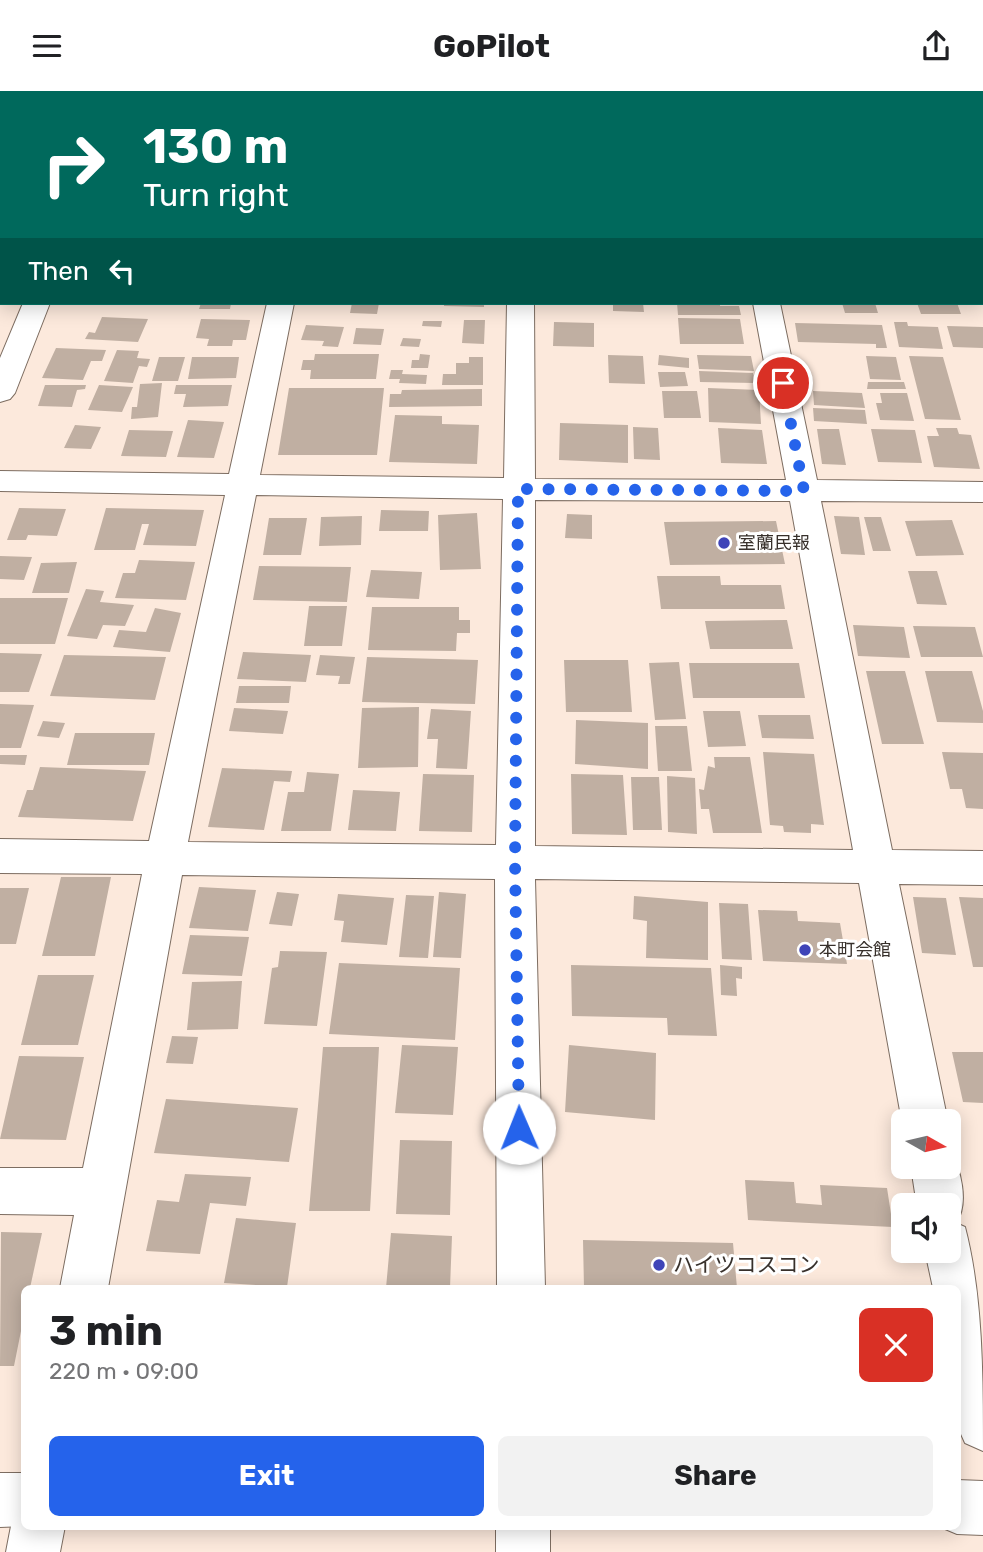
<!DOCTYPE html>
<html lang="en">
<head>
<meta charset="utf-8">
<style>
  :root { --surface:#fff; --page:#f2f2f2; --text:#202124; --muted:#757577; --accent:#2563eb }
  body { margin:0; font-family:Rubik,"Noto Sans JP",sans-serif; background:var(--page); color:var(--text); height:100vh; display:flex; flex-direction:column; font-size:26px; white-space:nowrap }
  * { box-sizing:border-box; margin:0 }
  p { font-size:23px; color:var(--muted) }
  .icon { flex:none; width:38px; height:38px; fill:none; stroke:currentColor; stroke-width:2; stroke-linecap:round; stroke-linejoin:round }
  .map { position:relative; flex:1; overflow:hidden }
  .sheet { position:absolute; left:21px; top:1194px; width:940px; height:245px; display:flex; flex-direction:column; background:var(--surface); border-radius:10px; box-shadow:0 4px 18px #0003 }
  .sheet>* { flex:none }
  .hud { position:absolute; left:0px; top:0px; width:984px; height:214px; box-shadow:0 4px 18px #0003; background:#00695c; color:#fff; overflow:hidden }
  .needle { width:46px; rotate:98deg }
  .tools { position:absolute; left:891px; top:1018px; display:grid; gap:14px }
  .tools a { display:grid; place-items:center; width:70px; height:70px; border-radius:10px; background:var(--surface); box-shadow:0 4px 18px #0003; font-size:35px }
  .pin { position:absolute; display:grid; place-items:center; width:60px; height:60px; color:#fff; margin:-30px; border:4px solid #fff; border-radius:50%; box-shadow:0 2px 7px #0007 }
  .me { position:absolute; width:77px; margin:-38px; rotate:359deg; stroke-linejoin:round; filter:drop-shadow(0 0 5px #0008) }
  .turn { display:flex; align-items:center; gap:24px; height:147px; padding:0 28px; font-size:32px }
  .turn .icon { width:91px; height:91px; stroke-width:2.5 }
  .turn b { display:block; font-size:49px; line-height:60px }
  .then { display:flex; align-items:center; height:66px; padding:0 28px; background:#0003; gap:14px; font-size:26px }
  .round { display:grid; place-items:center; flex:none; width:74px; height:74px; border-radius:10px; background:var(--page) }
  .headline { display:flex; align-items:center; justify-content:space-between; height:119px; padding:0 28px }
  h1 { font-size:42px; font-weight:700; line-height:52px }
  .primary-button { display:flex; gap:14px; margin-top:auto; padding:14px 28px }
  .primary-button a { flex:1; height:80px; border-radius:10px; background:var(--accent); color:#fff; font-size:28px; font-weight:700; line-height:80px; text-align:center }
  .primary-button a+a { background:var(--page); color:var(--text) }
  header { display:flex; justify-content:space-between; align-items:center; height:91px; padding:0 28px; background:var(--surface); font-size:32px; font-weight:700 }
  .map>svg:first-child { display:block }
</style>
</head>
<body>
<header><svg class="icon" aria-label="menu" viewBox="0 0 24 24"><path d="M4 6h16M4 12h16M4 18h16"/></svg>GoPilot<svg class="icon" aria-label="share" viewBox="0 0 24 24"><path d="M12 15V3M7 8l5-5 5 5M5 13v7h14v-7"/></svg></header>
<div class="map">
<svg width="983" height="1461" viewBox="0 0 983 1461">
  <rect width="100%" height="100%" fill="#fce9dc"/>
  <path fill="#c0afa2" d="M 201,212 L 231,212 L 230,218 L 199,218 Z
    M 352,212 L 379,212 L 377,223 L 350,222 Z
    M 444,212 L 484,212 L 484,216 L 444,215 Z
    M 613,212 L 643,212 L 644,221 L 613,220 Z
    M 677,212 L 720,212 L 720,215 L 739,215 L 741,224 L 678,224 Z
    M 842,212 L 875,212 L 878,222 L 845,222 Z
    M 917,212 L 957,212 L 961,223 L 921,223 Z
    M 102,226 L 148,228 L 138,251 L 85,248 L 89,241 L 95,242 Z
    M 678,227 L 740,228 L 744,253 L 680,253 Z
    M 201,228 L 250,229 L 246,249 L 233,249 L 232,255 L 207,255 L 209,248 L 196,247 Z
    M 464,229 L 485,229 L 484,253 L 462,252 Z
    M 423,230 L 442,230 L 441,236 L 422,235 Z
    M 554,231 L 594,232 L 594,256 L 553,255 Z
    M 894,231 L 907,231 L 908,235 L 938,236 L 943,258 L 899,256 Z
    M 795,232 L 882,234 L 887,257 L 876,257 L 876,253 L 798,251 Z
    M 306,234 L 344,236 L 338,256 L 322,255 L 324,250 L 301,249 Z
    M 947,235 L 983,236 L 983,257 L 953,256 Z
    M 356,237 L 384,238 L 381,254 L 353,253 Z
    M 403,247 L 421,248 L 419,256 L 400,255 Z
    M 56,257 L 106,259 L 102,270 L 91,270 L 83,289 L 42,287 Z
    M 117,259 L 139,260 L 137,267 L 150,268 L 147,276 L 139,275 L 133,292 L 104,290 Z
    M 315,263 L 379,263 L 376,288 L 310,288 L 311,279 L 301,279 L 303,269 L 314,269 Z
    M 420,263 L 430,264 L 428,277 L 411,277 L 412,269 L 419,269 Z
    M 608,264 L 643,265 L 645,293 L 609,292 Z
    M 659,264 L 689,267 L 689,277 L 658,274 Z
    M 697,264 L 751,265 L 754,280 L 699,278 Z
    M 866,265 L 896,266 L 901,289 L 870,288 Z
    M 909,265 L 943,266 L 961,329 L 925,328 Z
    M 159,266 L 185,266 L 178,290 L 152,290 Z
    M 192,266 L 239,266 L 236,287 L 188,288 Z
    M 469,266 L 483,266 L 483,294 L 442,294 L 443,283 L 456,283 L 456,272 L 469,272 Z
    M 391,279 L 403,279 L 402,283 L 427,284 L 426,293 L 399,292 L 400,288 L 389,288 Z
    M 699,280 L 753,282 L 755,292 L 700,291 Z
    M 658,281 L 685,281 L 688,295 L 660,296 Z
    M 868,291 L 904,291 L 906,298 L 867,298 Z
    M 162,292 L 158,326 L 131,328 L 132,316 L 137,316 L 140,293 Z
    M 45,294 L 86,294 L 85,298 L 77,299 L 72,316 L 38,315 Z
    M 99,294 L 133,296 L 122,321 L 88,319 Z
    M 176,294 L 232,294 L 228,315 L 183,316 L 186,303 L 174,303 Z
    M 289,297 L 384,297 L 377,364 L 278,364 Z
    M 708,297 L 759,299 L 761,333 L 709,331 Z
    M 482,298 L 482,315 L 389,316 L 390,303 L 401,303 L 402,299 Z
    M 662,300 L 697,300 L 701,327 L 664,327 Z
    M 813,300 L 862,302 L 865,317 L 814,314 Z
    M 880,302 L 907,302 L 914,330 L 880,329 L 876,312 L 882,312 Z
    M 813,317 L 865,319 L 867,333 L 814,330 Z
    M 395,324 L 442,325 L 442,333 L 479,334 L 477,373 L 389,371 Z
    M 188,329 L 224,331 L 214,367 L 177,366 Z
    M 560,332 L 628,334 L 628,372 L 559,369 Z
    M 75,334 L 101,336 L 91,358 L 64,357 Z
    M 633,336 L 658,337 L 660,369 L 634,368 Z
    M 718,337 L 762,339 L 767,373 L 721,372 Z
    M 936,337 L 957,337 L 959,343 L 971,344 L 980,378 L 934,376 L 927,345 L 939,345 Z
    M 817,338 L 839,338 L 846,374 L 822,373 Z
    M 871,338 L 915,339 L 922,372 L 878,371 Z
    M 129,339 L 173,340 L 166,366 L 121,365 Z
    M 19,417 L 66,418 L 57,445 L 28,444 L 26,449 L 7,449 Z
    M 106,417 L 204,419 L 196,455 L 143,454 L 149,433 L 142,433 L 135,459 L 94,459 Z
    M 381,419 L 429,420 L 428,440 L 379,440 Z
    M 477,422 L 481,478 L 440,479 L 438,424 Z
    M 567,423 L 592,424 L 592,448 L 565,447 Z
    M 362,425 L 361,454 L 319,455 L 321,426 Z
    M 834,425 L 859,426 L 865,464 L 841,463 Z
    M 864,426 L 881,426 L 891,460 L 873,460 Z
    M 269,427 L 307,427 L 301,464 L 263,464 Z
    M 952,429 L 964,464 L 916,465 L 905,430 Z
    M 776,430 L 785,473 L 670,474 L 664,431 Z
    M 0,465 L 32,466 L 24,489 L 0,488 Z
    M 139,469 L 195,471 L 186,509 L 115,507 L 123,482 L 135,482 Z
    M 77,471 L 69,502 L 32,502 L 41,472 Z
    M 259,475 L 351,476 L 347,511 L 253,509 Z
    M 371,479 L 422,481 L 419,508 L 366,506 Z
    M 908,480 L 937,480 L 947,514 L 917,513 Z
    M 657,485 L 720,485 L 721,494 L 781,494 L 785,518 L 661,518 Z
    M 86,498 L 104,500 L 100,511 L 134,514 L 125,535 L 103,534 L 97,548 L 67,545 Z
    M 0,507 L 68,507 L 55,553 L 0,553 Z
    M 309,515 L 347,515 L 342,555 L 304,555 Z
    M 372,516 L 459,516 L 459,529 L 470,529 L 470,542 L 457,542 L 456,560 L 368,559 Z
    M 155,517 L 181,522 L 170,561 L 113,556 L 119,539 L 146,541 Z
    M 787,529 L 793,558 L 710,558 L 705,530 Z
    M 853,534 L 904,536 L 910,567 L 858,565 Z
    M 913,535 L 975,536 L 983,566 L 921,566 Z
    M 243,561 L 311,564 L 306,591 L 237,588 Z
    M 0,562 L 42,563 L 29,601 L 0,601 Z
    M 64,564 L 166,566 L 155,609 L 50,605 Z
    M 320,564 L 355,566 L 350,593 L 338,593 L 340,585 L 316,584 Z
    M 367,566 L 478,569 L 475,613 L 362,611 Z
    M 564,569 L 628,569 L 632,621 L 566,621 Z
    M 679,571 L 686,628 L 655,629 L 649,572 Z
    M 689,572 L 799,572 L 805,607 L 693,607 Z
    M 866,580 L 905,580 L 924,653 L 882,653 Z
    M 925,580 L 972,580 L 983,620 L 983,632 L 937,631 Z
    M 239,595 L 291,595 L 289,612 L 236,612 Z
    M 0,613 L 34,614 L 21,657 L 0,657 Z
    M 419,616 L 418,676 L 358,677 L 362,617 Z
    M 234,617 L 288,620 L 283,643 L 229,640 Z
    M 431,618 L 471,620 L 467,678 L 436,677 L 438,648 L 427,648 Z
    M 703,620 L 740,620 L 746,655 L 708,656 Z
    M 758,624 L 810,624 L 814,648 L 762,647 Z
    M 576,629 L 648,632 L 648,678 L 575,673 Z
    M 43,630 L 65,632 L 59,647 L 37,645 Z
    M 655,635 L 687,635 L 692,680 L 658,680 Z
    M 75,642 L 155,642 L 149,674 L 67,674 Z
    M 763,661 L 814,663 L 824,734 L 811,733 L 811,742 L 784,741 L 783,735 L 770,734 Z
    M 942,661 L 983,662 L 983,718 L 966,717 L 962,698 L 950,698 Z
    M 0,664 L 27,664 L 25,674 L 0,673 Z
    M 714,666 L 750,666 L 762,742 L 713,742 L 709,718 L 701,718 L 699,698 L 704,699 L 708,675 L 715,677 Z
    M 40,676 L 146,680 L 133,730 L 18,726 L 27,699 L 33,699 Z
    M 222,677 L 292,680 L 290,691 L 274,690 L 264,739 L 208,736 Z
    M 307,681 L 339,683 L 331,740 L 281,740 L 288,701 L 304,701 Z
    M 423,683 L 474,684 L 472,741 L 419,740 Z
    M 571,683 L 623,684 L 627,744 L 572,743 Z
    M 667,685 L 695,687 L 697,743 L 668,741 Z
    M 631,686 L 659,686 L 662,739 L 633,739 Z
    M 353,699 L 400,701 L 396,740 L 348,739 Z
    M 61,786 L 111,786 L 95,865 L 42,865 Z
    M 199,796 L 256,799 L 248,840 L 189,837 Z
    M 0,797 L 29,797 L 16,853 L 0,853 Z
    M 277,801 L 299,803 L 292,835 L 269,833 Z
    M 439,801 L 466,803 L 461,867 L 433,866 Z
    M 338,803 L 394,807 L 387,854 L 341,851 L 344,830 L 334,829 Z
    M 406,804 L 434,805 L 428,867 L 399,866 Z
    M 634,805 L 708,811 L 708,869 L 646,867 L 647,830 L 633,828 Z
    M 913,806 L 946,807 L 956,864 L 922,862 Z
    M 959,806 L 983,807 L 983,876 L 973,876 Z
    M 719,812 L 748,813 L 752,869 L 722,868 Z
    M 758,819 L 797,820 L 798,830 L 840,832 L 847,873 L 763,870 Z
    M 190,844 L 249,846 L 242,885 L 182,883 Z
    M 280,860 L 327,861 L 317,935 L 264,933 L 272,877 L 278,876 Z
    M 339,872 L 460,877 L 455,949 L 329,943 Z
    M 571,874 L 711,877 L 717,945 L 668,944 L 667,927 L 572,925 Z
    M 720,874 L 742,876 L 742,888 L 736,887 L 737,905 L 721,904 Z
    M 38,884 L 94,884 L 78,954 L 21,954 Z
    M 242,890 L 238,938 L 187,939 L 192,891 Z
    M 172,945 L 198,946 L 193,973 L 166,972 Z
    M 402,954 L 458,956 L 453,1024 L 395,1022 Z
    M 569,954 L 656,962 L 655,1029 L 565,1021 Z
    M 323,956 L 379,956 L 370,1120 L 309,1120 Z
    M 952,961 L 983,961 L 983,1012 L 963,1011 Z
    M 19,965 L 84,966 L 66,1049 L 0,1048 Z
    M 166,1008 L 298,1017 L 289,1071 L 154,1062 Z
    M 400,1049 L 452,1050 L 450,1124 L 396,1123 Z
    M 185,1083 L 251,1086 L 246,1115 L 210,1112 L 200,1163 L 146,1160 L 157,1109 L 179,1111 Z
    M 745,1089 L 794,1091 L 796,1112 L 822,1114 L 820,1094 L 887,1097 L 893,1136 L 748,1129 Z
    M 236,1127 L 296,1132 L 287,1196 L 224,1192 Z
    M 1,1141 L 42,1142 L 30,1197 L 24,1197 L 24,1225 L 14,1275 L 0,1275 Z
    M 391,1142 L 452,1145 L 450,1197 L 386,1197 Z
    M 583,1149 L 733,1152 L 737,1197 L 584,1197 Z"/>
  <g fill="none" stroke-linecap="round" stroke-linejoin="round">
    <defs>
      <path id="minor" d="M 0,141 L 2,141 L 2,157 L 0,157 Z
        M 982,149 L 983,149 L 983,165 L 982,165 Z
        M 23,212 L 50,212 L 15,302 L 10,308 L 0,311 L 0,267 Z
        M 267,212 L 294,212 L 260,384 L 504,387 L 507,212 L 534,212 L 535,388 L 786,389 L 753,212 L 780,212 L 817,389 L 983,391 L 983,411 L 821,410 L 892,759 L 983,760 L 983,794 L 899,793 L 948,1031 L 902,1031 L 859,792 L 535,788 L 545,1197 L 497,1197 L 495,788 L 182,784 L 108,1197 L 60,1197 L 74,1124 L 0,1123 L 0,1077 L 83,1077 L 142,783 L 0,782 L 0,748 L 149,750 L 225,404 L 0,400 L 0,380 L 229,383 ZM 256,404 L 503,408 L 496,754 L 188,751 ZM 535,409 L 790,410 L 853,759 L 535,755 Z
        M 948,1059 C 962,1076 969,1114 956,1132 L 965,1136 C 983,1205 983,1286 983,1360 L 965,1352 L 957,1334 L 957,1197 L 933,1197 L 925,1160 L 948,1160 L 948,1115 L 917,1115 L 911,1076 L 948,1076 Z
        M 24,1414 L 24,1435 L 65,1435 L 60,1461 L 6,1461 L 11,1435 L 19,1416 Z
        M 496,1435 L 550,1435 L 550,1461 L 496,1461 Z"/>
      <path id="tertiary" d="M 982,137 L 983,138 L 983,156 L 982,155 Z"/>
      <path id="secondary" d="M 0,1382 L 24,1382 L 26,1435 L 0,1436 Z
        M 957,1389 L 983,1390 L 983,1444 L 957,1443 L 938,1435 L 957,1435 Z"/>
    </defs>
    <use href="#minor" stroke="#7d6d61" stroke-width="2"/>
    <use href="#tertiary" stroke="#7d6d61" stroke-width="2"/>
    <use href="#secondary" stroke="#7d6d61" stroke-width="2"/>
    <use href="#minor" fill="#fff" fill-rule="evenodd"/>
    <use href="#tertiary" fill="#fff" fill-rule="evenodd"/>
    <use href="#secondary" fill="#fff" fill-rule="evenodd"/>
  </g>
  <g fill="none" stroke-linecap="round" stroke-linejoin="round">
    <path stroke="#2563eb" stroke-width="12" stroke-dasharray="0 21.6" d="M 519,1037 L 515,770 L 518,398 L 804,400 L 783,292"/>
  </g>
  <g fill="#3f44b8" stroke="#fff" stroke-width="2.5">
    <circle cx="724" cy="452" r="7"/>
    <circle cx="805" cy="859" r="7"/>
    <circle cx="659" cy="1174" r="7"/>
  </g>
  <g text-anchor="middle" stroke-width="6" stroke-linejoin="round" paint-order="stroke">
    <g font-size="18" fill="#37302b" stroke="#fff" text-anchor="start">
      <text x="738" y="458">室蘭民報</text>
      <text x="819" y="865">本町会館</text>
    </g>
    <g font-size="21" fill="#37302b" stroke="#fff" text-anchor="start">
      <text x="673" y="1181">ハイツコスコン</text>
    </g>
  </g>
</svg>
<div class="tools">
<a><svg class="needle" viewBox="-14 -14 28 28"><path d="M0-13l5 13h-10z" fill="#e53935"/><path d="M0 13l5-13h-10z" fill="#757577"/></svg></a>
<a><svg class="icon" aria-label="sound" viewBox="0 0 24 24"><path d="M4 9h4l5-4v14l-5-4H4zM17 9q2 3 0 6"/></svg></a>
</div>
<div class="pin" style="left:783px;top:292px;background:#d93025"><svg class="icon" aria-label="arrive" viewBox="0 0 24 24"><path d="M6 21V4h12l-3 4 3 4H6"/></svg></div>
<svg class="me" style="left:519px;top:1037px" viewBox="-20 -20 40 40"><circle r="19" fill="#fff"/><path d="M0-13L10 11 0 6-10 11z" fill="#2563eb"/></svg>
<div class="hud">
<div class="turn"><svg class="icon" aria-label="right" viewBox="0 0 24 24"><path d="M7 20v-9h11M14 6l5 5-5 5"/></svg><div><b>130 m</b>Turn right</div></div>
<div class="then">Then<svg class="icon" aria-label="left" viewBox="0 0 24 24"><path d="M17 20v-9H6M10 6l-5 5 5 5"/></svg></div>
</div>
<section class="sheet">
<div class="headline"><div><h1>3 min</h1><p>220 m · 09:00</p></div><a class="round" style="background:#d93025;color:#fff"><svg class="icon" aria-label="close" viewBox="0 0 24 24"><path d="M6 6l12 12M18 6L6 18"/></svg></a></div>
<div class="primary-button"><a>Exit</a><a>Share</a></div>
</section>
</div>
</body>
</html>
